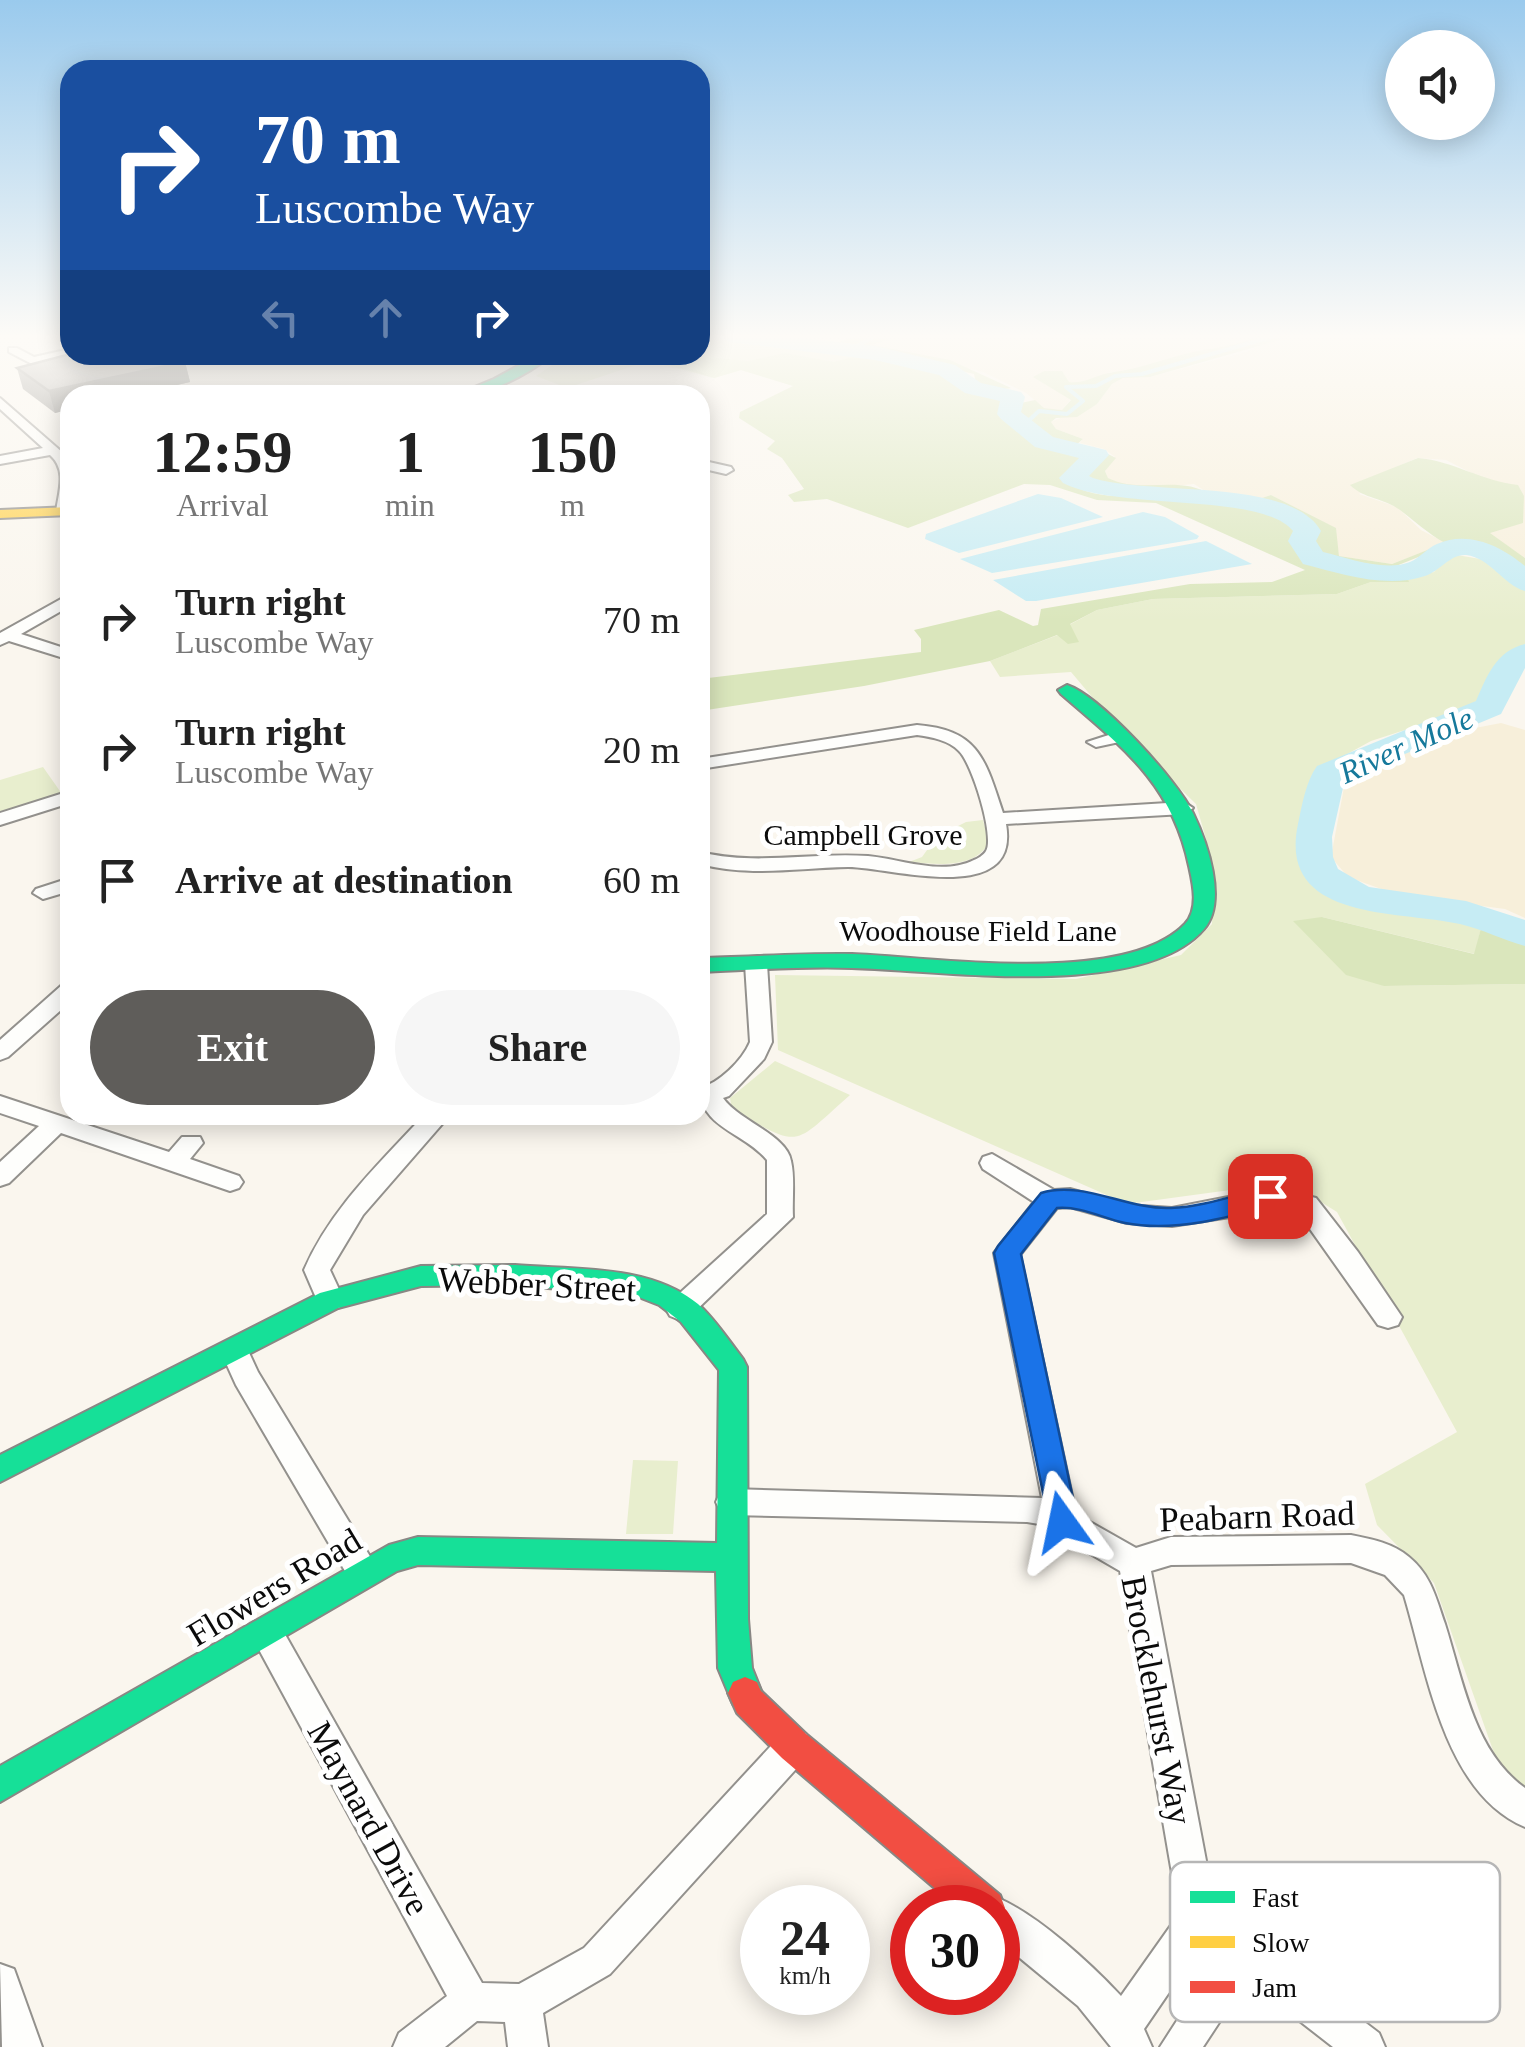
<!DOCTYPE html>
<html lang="en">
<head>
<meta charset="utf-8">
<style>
  :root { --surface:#fff; --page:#f6f6f6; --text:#222; --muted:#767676; --accent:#5f5d5a }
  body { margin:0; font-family:Georgia,serif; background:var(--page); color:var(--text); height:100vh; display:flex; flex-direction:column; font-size:38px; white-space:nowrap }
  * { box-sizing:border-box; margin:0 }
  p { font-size:32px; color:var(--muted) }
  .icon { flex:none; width:55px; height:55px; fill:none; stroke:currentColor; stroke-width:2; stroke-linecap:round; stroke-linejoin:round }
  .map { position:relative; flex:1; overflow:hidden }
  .drawer { position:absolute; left:60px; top:385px; width:650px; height:740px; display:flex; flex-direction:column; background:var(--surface); border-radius:30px; box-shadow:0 5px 25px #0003 }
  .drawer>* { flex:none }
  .banner { position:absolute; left:60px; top:60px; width:650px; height:305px; border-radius:30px; box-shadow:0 5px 25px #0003; background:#1a4fa0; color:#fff; overflow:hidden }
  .tools { position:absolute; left:1385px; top:30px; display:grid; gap:20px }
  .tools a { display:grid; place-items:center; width:110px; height:110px; border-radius:50%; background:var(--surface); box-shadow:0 5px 25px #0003; font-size:50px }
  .speed { position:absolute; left:740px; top:1885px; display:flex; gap:20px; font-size:50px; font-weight:700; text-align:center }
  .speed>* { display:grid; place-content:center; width:130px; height:130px; border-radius:50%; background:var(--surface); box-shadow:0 5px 25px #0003; line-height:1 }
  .speed small { font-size:25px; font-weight:400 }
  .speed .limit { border:15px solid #d22; background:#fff; color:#111 }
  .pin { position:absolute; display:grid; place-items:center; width:85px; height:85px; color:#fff; margin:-42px; border-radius:20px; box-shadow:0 5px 15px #0006 }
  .me { position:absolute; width:110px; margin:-55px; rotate:348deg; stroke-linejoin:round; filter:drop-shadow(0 0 8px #0008) }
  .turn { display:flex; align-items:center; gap:35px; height:210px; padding:0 30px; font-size:45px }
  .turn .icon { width:130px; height:130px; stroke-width:2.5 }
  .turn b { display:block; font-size:70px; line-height:85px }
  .lanes { display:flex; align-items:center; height:95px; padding:0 30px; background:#0003; justify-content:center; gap:50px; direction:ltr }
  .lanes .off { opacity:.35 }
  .eta { display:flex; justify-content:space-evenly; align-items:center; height:170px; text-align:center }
  .eta b { font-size:60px; font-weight:800; line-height:70px }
  .primary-button { display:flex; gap:20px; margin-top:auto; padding:20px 30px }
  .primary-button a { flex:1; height:115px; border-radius:60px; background:var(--accent); color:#fff; font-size:40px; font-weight:800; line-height:115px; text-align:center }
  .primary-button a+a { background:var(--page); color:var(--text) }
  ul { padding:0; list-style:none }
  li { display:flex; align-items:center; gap:30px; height:130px; padding:0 30px }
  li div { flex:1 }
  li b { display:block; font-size:38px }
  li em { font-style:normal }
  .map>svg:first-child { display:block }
</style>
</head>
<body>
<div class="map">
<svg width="1525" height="2047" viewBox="0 0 1525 2047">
  <rect width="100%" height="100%" fill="#faf6ee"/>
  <path fill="#f7efda" d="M 899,336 L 1258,336 L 1229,348 L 1194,352 L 1133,371 L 1110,372 L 1083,383 L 1068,382 L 1071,399 L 1062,410 L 1044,408 L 1026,393 L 983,372 L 870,345 Z
    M 1525,336 L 1525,558 L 1489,533 L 1489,482 L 1446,460 L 1417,458 L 1394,468 L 1359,494 L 1397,507 L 1421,530 L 1446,543 L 1392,564 L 1339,556 L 1335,528 L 1271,495 L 1247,503 L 1211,495 L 1194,484 L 1153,488 L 1121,485 L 1108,478 L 1105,471 L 1115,457 L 1104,449 L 1080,443 L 1083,439 L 1056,429 L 1050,422 L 1097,404 L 1112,384 L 1123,378 L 1150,377 L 1246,352 L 1279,337 Z
    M 1501,723 L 1525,730 L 1525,918 L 1505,909 L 1398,895 L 1348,877 L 1331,857 L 1345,782 L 1444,734 Z"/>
  <path fill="#e8eece" d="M 700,336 L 865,354 L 794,386 L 741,370 L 714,378 L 648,361 L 567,388 L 536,376 L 567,355 L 700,355 Z
    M 1457,555 L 1492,561 L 1525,591 L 1525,644 L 1496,670 L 1482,705 L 1371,741 L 1318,770 L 1304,860 C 1348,927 1419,898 1481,928 L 1475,954 L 1322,917 L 1384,986 L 1525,984 L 1525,1789 L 1501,1773 L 1434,1583 L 1377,1525 L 1365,1484 L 1457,1432 L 1337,1212 L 1259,1163 L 1234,1165 L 1245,1188 L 1127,1204 L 778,1050 L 775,975 L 1076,979 L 1181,955 L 1212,924 L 1213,886 L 1206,839 L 1196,804 L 1120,730 L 1071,672 L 1000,677 L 990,661 L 1058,635 L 1078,641 L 1069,625 L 1097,610 L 1153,599 L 1337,594 L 1371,582 L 1408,582 L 1407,577 L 1434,572 L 1441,563 Z
    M 43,767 L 62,794 L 0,813 L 0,780 Z
    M 983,820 L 989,843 C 973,870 936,864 909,862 L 922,857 L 935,839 L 947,839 L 938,836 L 966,822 Z
    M 775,1061 L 850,1095 C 790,1148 803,1148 732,1110 L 730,1098 Z
    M 633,1460 L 678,1461 L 673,1534 L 626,1534 Z"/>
  <path fill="#dae6bc" d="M 854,336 L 899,336 L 872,345 L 950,360 L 1011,388 L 1000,390 L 976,384 L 974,374 L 837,343 Z
    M 1258,336 L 1294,336 L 1150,377 L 1123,378 L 1112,384 L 1097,404 L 1077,417 L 1056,418 L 1051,422 L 1056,429 L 1083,439 L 1074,447 L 1054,443 L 1017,413 L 1021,403 L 1035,400 L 1044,408 L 1062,410 L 1071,400 L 1033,377 L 1044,371 L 1062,371 L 1069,382 C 1086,384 1097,374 1114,372 C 1143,368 1169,357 1197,351 C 1221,347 1235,346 1258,336 Z
    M 785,353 L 834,362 L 865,354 L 899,361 L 944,370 L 967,387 L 1003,397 L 1007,402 L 1002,412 C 1028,452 1066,439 1089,459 L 1064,479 C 1091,503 1137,494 1170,498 C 1209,503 1250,508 1287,517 L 1301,528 C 1293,543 1297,551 1307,564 L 1407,577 L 1409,582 L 1371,582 L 1337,594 L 1153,599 L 1097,610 L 1070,624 L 1079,642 L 1068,644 L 1057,635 L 990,661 L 864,686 L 700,711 L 700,679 L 921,652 L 921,639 L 914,630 L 999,610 L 1033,626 L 1038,625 L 1041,609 L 1190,584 L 1272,582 L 1305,570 L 1156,503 L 1097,500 L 1050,485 L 1024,484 L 908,528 L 827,499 L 794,502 L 788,495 L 804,489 L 782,458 L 767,449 L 775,441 L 739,418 L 740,412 L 793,386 L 741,370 L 714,378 L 636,355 L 664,355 L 687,361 L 706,357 L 748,361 Z
    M 1092,446 L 1116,458 L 1105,471 L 1108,478 C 1142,495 1179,474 1211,495 L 1093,485 L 1080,478 L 1083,470 L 1099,464 L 1104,456 Z
    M 1418,458 C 1454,461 1481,481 1518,485 L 1524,496 L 1523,523 L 1490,533 L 1525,558 L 1525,576 L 1511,562 L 1485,548 L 1451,544 L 1391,568 L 1319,555 L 1310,543 L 1316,531 C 1301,508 1272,507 1247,503 L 1271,495 L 1336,528 L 1339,556 L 1392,564 L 1445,543 C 1427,533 1415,521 1400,510 C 1384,498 1364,499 1350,485 Z
    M 1322,917 L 1474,954 L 1481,928 L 1525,941 L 1525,984 L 1384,986 L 1346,975 L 1293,921 Z"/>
  <path fill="#c6ecf4" d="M 1038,494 L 1061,498 L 1103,517 L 959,553 L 925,539 L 926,534 Z
    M 1143,512 L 1165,517 L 1199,536 L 1197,539 L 992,573 L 960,559 Z
    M 1206,541 L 1252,564 L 1036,601 L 1026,601 L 993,580 Z"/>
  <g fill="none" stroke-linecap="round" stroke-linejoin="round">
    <path stroke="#c6ecf4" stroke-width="4" d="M 850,350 L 875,336
      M 1023,426 L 1039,411 L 1067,414 L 1083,401 L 1066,387 L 1096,386 L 1115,376 L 1142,374 L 1274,336"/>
    <path fill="#c6ecf4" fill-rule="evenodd" d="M 718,336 L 782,336 L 875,346 L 955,365 L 981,383 L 1021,392 L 1025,397 L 1021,412 L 1053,437 L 1106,450 L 1109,455 L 1089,476 L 1093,478 C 1148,496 1290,477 1321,531 L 1316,541 L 1323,552 C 1348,558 1385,572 1410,562 C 1420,558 1427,548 1437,544 C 1468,530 1501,546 1525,566 L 1525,591 C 1503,585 1491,558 1466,555 C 1450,554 1440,571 1425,576 C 1386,589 1342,574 1303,564 L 1288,541 L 1293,531 C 1261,492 1117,511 1063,483 L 1059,478 L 1079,458 L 1035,447 L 1001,419 L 997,414 L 1000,401 L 965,393 L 939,375 L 875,360 L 729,342 Z
      M 1525,644 L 1525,668 L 1501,714 L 1345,779 L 1332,837 L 1333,857 L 1338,869 L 1369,887 L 1466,901 L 1525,920 L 1525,946 C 1503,940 1482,929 1460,924 C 1399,910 1277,922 1298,824 C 1302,805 1306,781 1317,766 L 1476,701 C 1487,676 1496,651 1525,644 Z"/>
    <defs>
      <path id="street" d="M 9,348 L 17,348 L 34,357 L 70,349 L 72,355 L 32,364 L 9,352 Z
        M 189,389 L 198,395 L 184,395 Z
        M 0,398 L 70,459 L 68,514 L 56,511 C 59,491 67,470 50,455 L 0,464 L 0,456 L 43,448 L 0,409 Z
        M 700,460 L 731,467 L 733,470 L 726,474 L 700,468 Z
        M 70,594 L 70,606 L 21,634 L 70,650 L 70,660 L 9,641 L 0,645 L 0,633 Z
        M 917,725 C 979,730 985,759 1003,813 L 1184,802 L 1193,808 L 1184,814 L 1006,824 C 1021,908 890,867 848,867 C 797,868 750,877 700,864 L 700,852 C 756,866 811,852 868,856 C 901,859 942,876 974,860 C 977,859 984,855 986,851 C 995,837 972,763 959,751 C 949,740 931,737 917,735 L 700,769 L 700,759 Z
        M 1118,732 L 1124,733 L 1124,741 L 1096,747 L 1087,742 Z
        M 70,791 L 70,803 L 0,825 L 0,813 Z
        M 70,878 L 70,891 L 43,899 L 33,893 L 36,889 Z
        M 756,957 L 767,964 L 772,1042 L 764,1059 L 729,1096 L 723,1098 C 739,1121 787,1135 791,1161 C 795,1178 792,1199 793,1217 L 690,1316 L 680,1320 L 670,1316 L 666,1309 L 670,1302 L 767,1214 L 767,1160 C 744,1132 700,1128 700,1088 C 719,1083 742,1061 750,1042 L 745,964 Z
        M 70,983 L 70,1002 L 8,1057 L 0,1060 L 0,1040 L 62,985 Z
        M 0,1096 L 169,1152 L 182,1137 L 200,1137 L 203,1143 L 190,1159 L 239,1176 L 243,1182 L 239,1188 L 230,1191 L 61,1133 L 9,1183 L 0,1186 L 0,1162 L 39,1126 L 0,1113 Z
        M 424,1115 L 450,1115 L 363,1215 L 330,1270 L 344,1300 L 340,1307 L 330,1310 L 320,1307 L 304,1270 C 331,1208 379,1164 424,1115 Z
        M 992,1154 L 1054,1190 L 1070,1189 L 1127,1205 L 1172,1208 L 1254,1192 L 1239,1169 L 1242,1163 C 1262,1157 1268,1175 1278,1189 L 1316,1198 L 1358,1252 L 1402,1317 L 1398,1325 L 1388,1328 L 1378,1325 L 1298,1212 L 1270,1205 L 1230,1217 L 1172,1226 L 1127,1223 L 1070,1207 L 1057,1208 L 1020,1255 L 1076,1514 L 1136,1548 L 1171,1537 L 1351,1535 C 1371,1539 1393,1543 1409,1557 C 1431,1575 1436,1598 1445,1624 C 1463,1681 1474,1752 1525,1788 L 1525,1827 C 1444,1793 1427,1671 1404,1595 L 1385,1575 L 1351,1563 L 1171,1565 L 1151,1571 L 1215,1908 L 1379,2033 L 1385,2047 L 1333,2047 L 1247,1980 L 1203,2047 L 1160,2047 L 1218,1957 L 1202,1944 L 1144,2029 L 1152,2047 L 1111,2047 L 1078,2006 L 998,1940 L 998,1908 L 983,1908 L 998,1898 C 1039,1916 1090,1963 1121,1996 L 1179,1914 L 1120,1571 L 1039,1524 L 1027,1522 L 731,1515 L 720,1511 L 716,1502 L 720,1493 L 731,1489 L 1042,1498 L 994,1253 L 1034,1202 L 983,1169 L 980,1163 L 983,1157 Z
        M 235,1341 L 245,1344 L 258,1372 L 374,1563 L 379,1573 L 374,1583 L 363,1587 L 352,1583 L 236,1385 L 221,1352 L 225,1344 Z
        M 267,1618 L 278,1622 L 482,1983 L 519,1984 L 584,1948 L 782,1734 L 794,1729 L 806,1734 L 811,1746 L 806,1758 L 610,1974 L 543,2013 L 548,2047 L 508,2047 L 505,2022 L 477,2021 L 445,2047 L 393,2047 L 399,2033 L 447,1996 L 256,1644 L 251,1633 L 256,1622 Z
        M 0,1964 L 14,1969 L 42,2047 L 2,2047 Z"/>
      <path id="fast" d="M 538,355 L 552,355 C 526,376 489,395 455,395 L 494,379 Z
        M 1067,685 C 1100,696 1177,780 1193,813 C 1207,842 1228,901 1204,929 C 1142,1001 939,970 852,968 C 801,966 750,970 700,972 L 700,958 C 751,957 801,953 852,954 C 935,957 1124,987 1185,924 C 1199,909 1193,884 1189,866 C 1172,783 1121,746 1061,694 L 1058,690 Z
        M 515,1265 C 574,1270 649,1264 698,1304 C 715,1319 729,1341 743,1359 L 747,1367 L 748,1619 L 752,1668 L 762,1693 L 757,1704 L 745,1709 L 733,1704 L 718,1668 L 716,1571 L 418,1565 L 397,1571 L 0,1802 L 0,1766 L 389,1545 L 418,1537 L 717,1543 L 719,1370 L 681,1322 L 659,1305 L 636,1296 L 515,1285 L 421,1286 L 338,1308 L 0,1482 L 0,1455 L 320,1293 L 421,1266 Z"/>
      <path id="slow" d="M 70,507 L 70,515 L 0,518 L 0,510 Z"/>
      <path id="jam" d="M 745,1677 L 757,1682 L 761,1691 L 806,1734 L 1000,1895 L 1005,1908 L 1000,1921 L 998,1908 L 958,1908 L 782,1758 L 737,1713 L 728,1693 L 733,1682 Z"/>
    </defs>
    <use href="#street" stroke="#93918d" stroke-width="4"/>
    <use href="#fast" stroke="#898784" stroke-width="4"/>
    <use href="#slow" stroke="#898784" stroke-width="4"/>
    <use href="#jam" stroke="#898784" stroke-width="4"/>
    <use href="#street" fill="#fefefc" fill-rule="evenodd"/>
    <use href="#fast" fill="#16e098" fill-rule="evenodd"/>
    <use href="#slow" fill="#ffcf43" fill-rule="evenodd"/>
    <use href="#jam" fill="#f24e42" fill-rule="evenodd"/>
  </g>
  <path fill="#868480" d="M 185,362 L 190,382 L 55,413 L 23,389 L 17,368 Z"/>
  <path fill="#6d6b68" d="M 185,362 L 190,382 L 133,395 L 70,395 L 70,409 L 55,413 L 49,391 Z"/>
  <path fill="#9c9995" stroke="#6d6b68" stroke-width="2.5" d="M 70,354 L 78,359 L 100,355 L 175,355 L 185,362 L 49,391 L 17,368 Z"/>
  <linearGradient id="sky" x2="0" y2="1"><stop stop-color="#9acaed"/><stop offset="0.54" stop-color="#fdfbf7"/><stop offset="1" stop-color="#fdfbf7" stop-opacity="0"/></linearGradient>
  <rect width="1525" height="622" fill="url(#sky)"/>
  <path fill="#1a73e8" stroke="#114b97" stroke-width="2.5" d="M 1270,1187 L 1279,1190 L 1283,1196 L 1279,1203 C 1231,1217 1175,1233 1125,1223 C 1102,1218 1081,1206 1057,1208 L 1021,1254 L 1078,1522 L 1073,1532 L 1062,1536 L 1051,1532 L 994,1253 L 998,1246 L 1041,1193 C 1083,1180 1127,1210 1171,1208 C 1203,1207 1238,1194 1270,1187 Z"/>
  <g text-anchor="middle" stroke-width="10" stroke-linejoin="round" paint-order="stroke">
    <g font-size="30" fill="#0b0b0b" stroke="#fff">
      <text x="863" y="845">Campbell Grove</text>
      <text x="978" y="941">Woodhouse Field Lane</text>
    </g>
    <g font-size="32" font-style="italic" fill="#16799b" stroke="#fff">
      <text transform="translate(1406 745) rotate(-24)" y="11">River Mole</text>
    </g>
    <g font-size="35" fill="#0b0b0b" stroke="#fff">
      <text transform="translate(537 1284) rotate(3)" y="12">Webber Street</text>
      <text transform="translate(1257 1516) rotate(-2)" y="12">Peabarn Road</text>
      <text transform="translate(274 1587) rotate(-31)" y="12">Flowers Road</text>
      <text transform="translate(1157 1700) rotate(79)" y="12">Brocklehurst Way</text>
      <text transform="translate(369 1818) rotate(61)" y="12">Maynard Drive</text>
    </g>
  </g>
  <rect x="1170" y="1862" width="330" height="160" rx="15" fill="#fff" stroke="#b6b6b6" stroke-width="2.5"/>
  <rect x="1190" y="1891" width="45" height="12" fill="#16e098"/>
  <rect x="1190" y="1936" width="45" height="12" fill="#ffcf43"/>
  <rect x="1190" y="1981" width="45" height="12" fill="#f24e42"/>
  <g font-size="28" fill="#0b0b0b">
    <text x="1252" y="1907">Fast</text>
    <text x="1252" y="1952">Slow</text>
    <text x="1252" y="1997">Jam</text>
  </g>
</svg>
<div class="tools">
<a><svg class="icon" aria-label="sound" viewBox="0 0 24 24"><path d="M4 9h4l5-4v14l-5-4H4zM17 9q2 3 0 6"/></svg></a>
</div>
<div class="speed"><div>24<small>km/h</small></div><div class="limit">30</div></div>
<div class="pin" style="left:1270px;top:1196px;background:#d93025"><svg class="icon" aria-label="arrive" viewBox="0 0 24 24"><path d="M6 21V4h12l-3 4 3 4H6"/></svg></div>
<svg class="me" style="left:1062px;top:1522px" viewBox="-20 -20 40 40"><path d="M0-17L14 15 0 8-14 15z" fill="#1a73e8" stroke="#fff" stroke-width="4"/></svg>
<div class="banner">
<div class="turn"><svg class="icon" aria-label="right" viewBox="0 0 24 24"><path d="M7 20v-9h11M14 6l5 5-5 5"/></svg><div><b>70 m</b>Luscombe Way</div></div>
<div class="lanes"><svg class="icon off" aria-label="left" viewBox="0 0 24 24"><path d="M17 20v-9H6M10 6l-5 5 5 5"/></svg><svg class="icon off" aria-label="ahead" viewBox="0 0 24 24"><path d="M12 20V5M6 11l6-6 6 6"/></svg><svg class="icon" aria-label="right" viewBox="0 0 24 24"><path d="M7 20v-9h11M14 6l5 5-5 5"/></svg></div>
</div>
<section class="drawer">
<div class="eta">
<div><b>12:59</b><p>Arrival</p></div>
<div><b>1</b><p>min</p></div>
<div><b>150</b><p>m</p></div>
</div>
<ul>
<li><svg class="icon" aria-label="right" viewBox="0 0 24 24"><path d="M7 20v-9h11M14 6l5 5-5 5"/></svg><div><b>Turn right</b><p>Luscombe Way</p></div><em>70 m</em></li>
<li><svg class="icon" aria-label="right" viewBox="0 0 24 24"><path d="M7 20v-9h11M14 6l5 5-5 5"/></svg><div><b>Turn right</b><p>Luscombe Way</p></div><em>20 m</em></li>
<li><svg class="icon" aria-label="arrive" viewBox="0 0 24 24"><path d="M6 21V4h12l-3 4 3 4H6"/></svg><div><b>Arrive at destination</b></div><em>60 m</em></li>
</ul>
<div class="primary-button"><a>Exit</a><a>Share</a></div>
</section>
</div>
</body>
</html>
